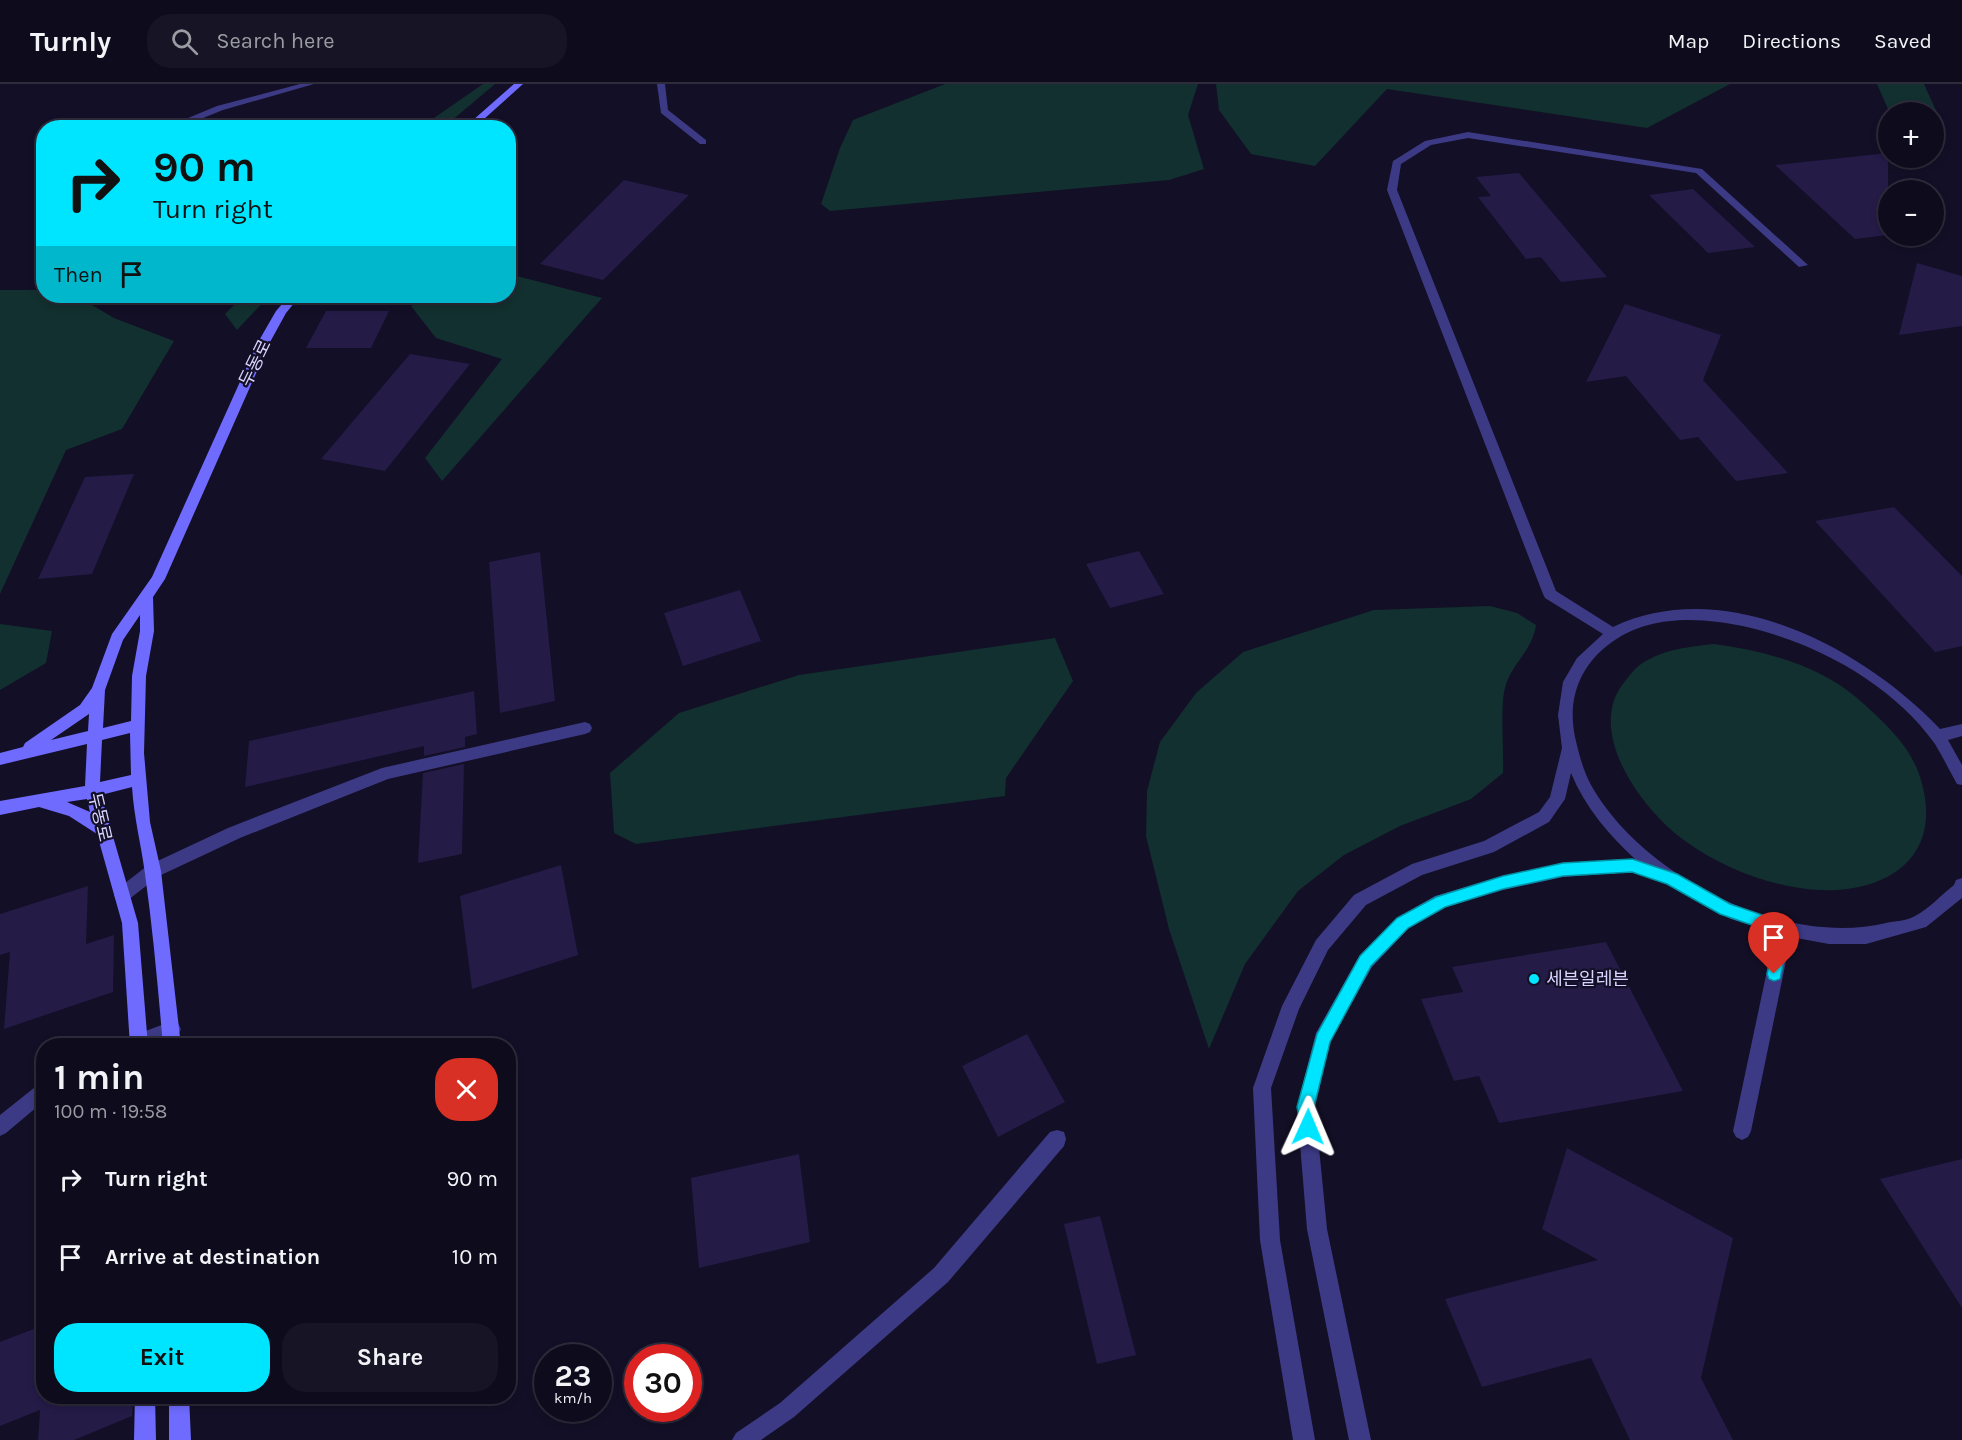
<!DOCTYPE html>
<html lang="en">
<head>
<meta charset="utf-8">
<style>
  :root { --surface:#0e0b1c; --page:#171425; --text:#f1f3f6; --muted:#9b9ba3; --line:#2e2b3b; --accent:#00e5ff }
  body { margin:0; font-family:Karla,"Noto Sans KR",sans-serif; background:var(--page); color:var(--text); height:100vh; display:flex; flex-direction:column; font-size:22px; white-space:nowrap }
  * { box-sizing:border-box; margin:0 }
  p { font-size:20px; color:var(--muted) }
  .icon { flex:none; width:33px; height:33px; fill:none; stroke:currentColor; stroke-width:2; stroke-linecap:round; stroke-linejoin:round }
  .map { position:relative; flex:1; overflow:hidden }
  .panel { position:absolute; left:36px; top:954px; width:480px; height:366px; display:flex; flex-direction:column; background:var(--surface); border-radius:24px; box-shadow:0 3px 9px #0003,0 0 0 2px var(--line) }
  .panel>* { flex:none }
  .guide { position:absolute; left:36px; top:36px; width:480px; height:183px; border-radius:24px; box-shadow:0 3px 9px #0003,0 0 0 2px var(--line); background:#00e5ff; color:#111; overflow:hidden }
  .controls { position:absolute; left:1878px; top:18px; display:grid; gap:12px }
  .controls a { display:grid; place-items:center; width:66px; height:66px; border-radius:50%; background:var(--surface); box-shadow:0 3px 9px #0003,0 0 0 2px var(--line); font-size:30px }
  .speed { position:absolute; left:534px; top:1260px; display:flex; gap:12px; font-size:30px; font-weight:700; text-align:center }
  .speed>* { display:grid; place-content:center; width:78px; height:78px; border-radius:50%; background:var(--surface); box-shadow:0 3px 9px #0003,0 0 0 2px var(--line); line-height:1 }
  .speed small { font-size:15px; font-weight:400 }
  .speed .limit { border:9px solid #d22; background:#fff; color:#111 }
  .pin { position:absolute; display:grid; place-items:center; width:51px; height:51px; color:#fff; margin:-62px -26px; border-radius:50% 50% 50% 0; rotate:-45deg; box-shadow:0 0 6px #0007 }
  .pin .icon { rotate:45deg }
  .me { position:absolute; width:66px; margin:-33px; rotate:1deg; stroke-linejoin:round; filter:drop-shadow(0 0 4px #0008) }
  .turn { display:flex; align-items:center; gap:21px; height:126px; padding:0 18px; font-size:27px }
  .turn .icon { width:78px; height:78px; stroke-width:2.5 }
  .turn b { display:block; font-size:42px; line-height:51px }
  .then { display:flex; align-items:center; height:57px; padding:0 18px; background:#0003; gap:12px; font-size:22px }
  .round { display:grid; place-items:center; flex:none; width:63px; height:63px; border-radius:24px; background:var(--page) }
  .summary { display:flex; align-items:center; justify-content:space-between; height:102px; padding:0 18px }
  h1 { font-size:36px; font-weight:700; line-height:45px }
  .cta { display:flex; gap:12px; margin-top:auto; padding:12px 18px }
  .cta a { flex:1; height:69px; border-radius:24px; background:var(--accent); color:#111; font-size:24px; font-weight:700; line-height:69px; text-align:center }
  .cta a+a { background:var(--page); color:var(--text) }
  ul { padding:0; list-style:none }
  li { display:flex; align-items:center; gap:18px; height:78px; padding:0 18px }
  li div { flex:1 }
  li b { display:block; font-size:22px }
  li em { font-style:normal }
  header { display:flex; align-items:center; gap:36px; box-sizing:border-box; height:84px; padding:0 30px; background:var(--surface); border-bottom:2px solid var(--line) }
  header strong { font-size:28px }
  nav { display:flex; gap:33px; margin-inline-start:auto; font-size:21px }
  .search { width:420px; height:54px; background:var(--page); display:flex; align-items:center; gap:15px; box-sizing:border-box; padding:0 21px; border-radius:24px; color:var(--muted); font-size:22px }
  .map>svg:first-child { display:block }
</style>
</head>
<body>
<header>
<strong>Turnly</strong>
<div class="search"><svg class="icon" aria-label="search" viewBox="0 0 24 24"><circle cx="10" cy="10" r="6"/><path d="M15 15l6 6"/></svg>Search here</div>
<nav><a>Map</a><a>Directions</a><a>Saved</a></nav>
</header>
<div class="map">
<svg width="1962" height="1356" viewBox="0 0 1962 1356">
  <rect width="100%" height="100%" fill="#130f26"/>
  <path fill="#12302f" d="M 483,0 L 495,0 L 444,43 L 421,43 Z
    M 945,0 L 1198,0 L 1188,31 L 1204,85 L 1169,96 L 830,127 L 821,120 L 840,64 L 853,36 Z
    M 1216,0 L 1730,0 L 1647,44 L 1387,5 L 1315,82 L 1251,70 L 1219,26 Z
    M 1877,0 L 1924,0 L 1938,31 L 1934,28 L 1888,25 Z
    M 509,190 L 602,214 L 442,397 L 425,374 L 502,275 L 436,254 L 411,222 L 425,212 L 508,212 Z
    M 0,206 L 43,206 L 44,212 L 77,212 L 114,234 L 174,257 L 122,345 L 66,366 L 0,510 Z
    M 243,212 L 269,212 L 237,246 L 225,230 Z
    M 1490,522 L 1517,529 L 1536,541 C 1533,566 1511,580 1505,604 C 1500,620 1504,670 1503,689 L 1471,715 L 1400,742 L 1344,771 L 1298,807 L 1245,880 L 1209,965 L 1169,845 L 1146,752 L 1147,707 L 1160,658 L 1196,609 L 1243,568 L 1374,526 Z
    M 0,540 L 52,547 L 46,579 L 0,606 Z
    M 1055,554 L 1073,597 L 1006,694 L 1005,712 L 636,760 L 614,749 L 610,689 L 679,629 L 799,591 Z
    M 1714,560 C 1764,567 1817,580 1857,614 C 1880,634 1909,660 1919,690 C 1946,768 1893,809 1819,806 C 1772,803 1724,785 1685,757 C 1643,727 1582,646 1626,596 C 1630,591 1635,584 1641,580 C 1664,565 1688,563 1714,560 Z"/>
  <path fill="#241b47" d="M 1888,69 L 1888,151 L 1855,155 L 1775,81 Z
    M 1519,89 L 1607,193 L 1561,198 L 1541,173 L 1526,175 L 1478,113 L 1491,112 L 1476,93 Z
    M 624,96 L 689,111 L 603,196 L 540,180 Z
    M 1693,105 L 1755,163 L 1708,169 L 1649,111 Z
    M 1917,179 L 1962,192 L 1962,242 L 1899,251 Z
    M 1625,220 L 1721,251 L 1703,296 L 1788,389 L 1736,397 L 1698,353 L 1680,356 L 1626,292 L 1586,298 Z
    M 326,227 L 389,227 L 371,264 L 306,264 Z
    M 410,270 L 470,280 L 385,387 L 321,375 Z
    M 134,390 L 92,490 L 38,495 L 85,393 Z
    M 1894,423 L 1962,492 L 1962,562 L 1935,568 L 1815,437 Z
    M 1139,467 L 1164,510 L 1110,524 L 1086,480 Z
    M 540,468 L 555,617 L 500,629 L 489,478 Z
    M 740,506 L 761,557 L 683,582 L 664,529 Z
    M 474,607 L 477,650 L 465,653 L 465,663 L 424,672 L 424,662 L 245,703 L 249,657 Z
    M 464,680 L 462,770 L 418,779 L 423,689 Z
    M 561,781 L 578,871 L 472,905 L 460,812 Z
    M 88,802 L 86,860 L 114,851 L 113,908 L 4,945 L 10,868 L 0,871 L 0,830 Z
    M 1606,858 L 1683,1007 L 1499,1039 L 1479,992 L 1454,997 L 1421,915 L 1463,908 L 1452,883 Z
    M 1027,950 L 1065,1018 L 998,1053 L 962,982 Z
    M 1567,1064 L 1733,1154 L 1701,1294 L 1733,1356 L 1630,1356 L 1591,1274 L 1482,1303 L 1445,1215 L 1598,1176 L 1542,1145 Z
    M 799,1070 L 810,1158 L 699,1184 L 691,1094 Z
    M 1962,1075 L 1962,1224 L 1880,1095 Z
    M 1100,1132 L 1136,1271 L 1097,1280 L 1064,1140 Z
    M 44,1241 L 44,1312 L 133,1312 L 132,1332 L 74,1356 L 38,1356 L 40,1326 L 0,1342 L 0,1258 Z"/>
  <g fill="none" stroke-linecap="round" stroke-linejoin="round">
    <path fill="#3d3a85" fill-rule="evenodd" d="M 300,0 L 314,0 L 223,26 L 178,44 L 164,44 L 217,22 Z
      M 657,0 L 665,0 L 668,26 L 706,56 L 706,60 L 700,60 L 661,29 Z
      M 585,638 L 590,640 L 592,644 L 590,648 L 585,650 L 388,695 L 240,754 L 159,792 L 128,816 L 122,818 L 116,816 L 114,811 L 116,806 L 147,782 L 228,744 L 382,684 Z
      M 172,937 L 178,939 L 181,945 L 178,951 L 151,962 L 119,962 L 122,956 Z
      M 44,996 L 44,1017 L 6,1049 L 0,1052 L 0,1031 Z
      M 1057,1046 L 1064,1048 L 1066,1055 L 1064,1062 L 948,1198 L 794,1333 L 761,1356 L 732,1356 L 736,1349 L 780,1319 L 934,1184 L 1050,1048 Z"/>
    <path fill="#3d3a85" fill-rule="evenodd" d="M 1468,48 L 1702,85 L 1808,181 L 1799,183 L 1696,89 L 1468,54 L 1431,61 L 1401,80 L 1397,106 L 1556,507 L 1613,543 C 1725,490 1863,564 1940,645 L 1962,640 L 1962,652 L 1948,656 L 1962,681 L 1962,701 L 1957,700 C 1949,686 1943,673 1935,660 C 1892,600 1818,560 1747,543 C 1703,533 1650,530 1612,558 C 1580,581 1567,614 1575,653 C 1579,670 1583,686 1591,701 C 1642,792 1783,864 1886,839 C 1895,837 1906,837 1915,832 C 1929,825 1941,811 1954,801 L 1956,796 L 1962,794 L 1962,814 L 1926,843 L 1866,860 L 1829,860 L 1791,853 L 1751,1047 L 1748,1053 L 1742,1056 L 1736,1053 L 1733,1047 L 1775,849 L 1731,835 L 1665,798 L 1632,788 L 1563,793 L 1503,806 L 1445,823 L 1409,844 L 1372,883 L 1330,957 L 1315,1023 L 1327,1145 L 1371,1356 L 1349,1356 L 1307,1145 L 1297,1023 L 1316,949 L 1360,871 L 1397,834 L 1435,812 L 1503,792 L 1563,779 L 1635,775 C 1608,750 1585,723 1571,689 L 1565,715 L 1549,738 L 1494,768 L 1422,791 L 1366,821 L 1328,866 L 1299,925 L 1271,1004 L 1280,1156 L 1315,1356 L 1293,1356 L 1260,1156 L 1253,1004 L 1282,922 L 1316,856 L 1354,811 L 1412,780 L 1484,757 L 1539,728 L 1550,713 L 1562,664 L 1558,631 L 1563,598 L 1577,574 L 1603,550 L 1545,514 L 1543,510 L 1387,106 L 1393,77 L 1425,57 Z"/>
    <path fill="#6f6bff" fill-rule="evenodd" d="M 514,0 L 523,0 L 474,44 L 464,44 Z
      M 289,212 L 300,212 L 286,229 L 269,260 L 165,495 L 153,513 L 154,547 L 146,592 L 144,669 L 150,738 L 161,787 L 181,962 L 163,962 C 158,904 153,847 145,790 C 141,760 134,734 132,703 L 101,711 L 138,839 L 148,962 L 130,962 L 122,839 L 97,750 L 69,732 L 39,723 L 0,731 L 0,717 L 85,702 L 87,660 L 0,681 L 0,669 L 23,663 L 25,659 L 80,621 L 92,604 L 112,550 L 152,493 L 257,260 L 276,227 ZM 140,531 L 140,547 L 132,592 L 131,637 L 103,644 L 105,606 L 123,556 ZM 89,630 L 88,647 L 51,656 ZM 130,649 L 131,691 L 100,698 L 102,656 ZM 87,715 L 90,728 L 67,718 Z
      M 135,1312 L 155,1312 L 156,1356 L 134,1356 Z
      M 169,1312 L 189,1312 L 191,1356 L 169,1356 Z"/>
  </g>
  <path fill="#00e5ff" stroke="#0095a6" stroke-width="1.5" d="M 1632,775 L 1677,790 L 1730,820 L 1789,840 L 1791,845 L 1780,895 L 1774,897 L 1769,895 L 1767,890 L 1775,849 L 1720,830 L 1667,800 L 1632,788 L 1563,792 L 1503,805 L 1445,823 L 1408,844 L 1371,882 L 1330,958 L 1314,1023 L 1316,1043 L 1313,1049 L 1308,1051 L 1302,1049 L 1297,1023 L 1317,950 L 1360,872 L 1397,834 L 1436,813 L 1503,792 L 1563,779 Z"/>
  <circle fill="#00e5ff" stroke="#130f26" stroke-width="2" cx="1534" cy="895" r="6"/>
  <g text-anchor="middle" stroke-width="4.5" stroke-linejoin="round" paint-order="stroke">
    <g font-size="18" fill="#d9d4ff" stroke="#130f26">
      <text transform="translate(255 279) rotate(-64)" y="6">두동로</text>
      <text transform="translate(100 733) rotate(77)" y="6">두동로</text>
    </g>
    <g font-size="18" fill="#d9d4ff" stroke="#130f26" text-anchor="start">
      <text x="1546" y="901">세븐일레븐</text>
    </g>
  </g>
</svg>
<div class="controls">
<a>+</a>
<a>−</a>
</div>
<div class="speed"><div>23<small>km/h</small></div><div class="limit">30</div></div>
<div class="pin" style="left:1774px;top:890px;background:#d93025"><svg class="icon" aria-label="arrive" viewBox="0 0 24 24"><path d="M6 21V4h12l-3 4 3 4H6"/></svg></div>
<svg class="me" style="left:1308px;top:1043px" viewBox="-20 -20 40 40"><path d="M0-17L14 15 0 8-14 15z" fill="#00e5ff" stroke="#fff" stroke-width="4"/></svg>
<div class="guide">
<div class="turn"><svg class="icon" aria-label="right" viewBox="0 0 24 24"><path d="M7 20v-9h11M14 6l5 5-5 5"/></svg><div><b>90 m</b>Turn right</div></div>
<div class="then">Then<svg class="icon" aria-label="arrive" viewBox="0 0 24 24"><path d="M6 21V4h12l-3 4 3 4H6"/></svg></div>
</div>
<section class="panel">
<div class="summary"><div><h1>1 min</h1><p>100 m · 19:58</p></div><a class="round" style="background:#d93025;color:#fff"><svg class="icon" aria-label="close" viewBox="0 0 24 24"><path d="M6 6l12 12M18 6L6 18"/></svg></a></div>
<ul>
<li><svg class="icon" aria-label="right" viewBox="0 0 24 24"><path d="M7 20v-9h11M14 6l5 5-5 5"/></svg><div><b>Turn right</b></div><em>90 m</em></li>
<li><svg class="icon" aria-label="arrive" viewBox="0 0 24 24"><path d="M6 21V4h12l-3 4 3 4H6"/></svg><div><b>Arrive at destination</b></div><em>10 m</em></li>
</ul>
<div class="cta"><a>Exit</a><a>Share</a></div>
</section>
</div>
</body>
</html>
